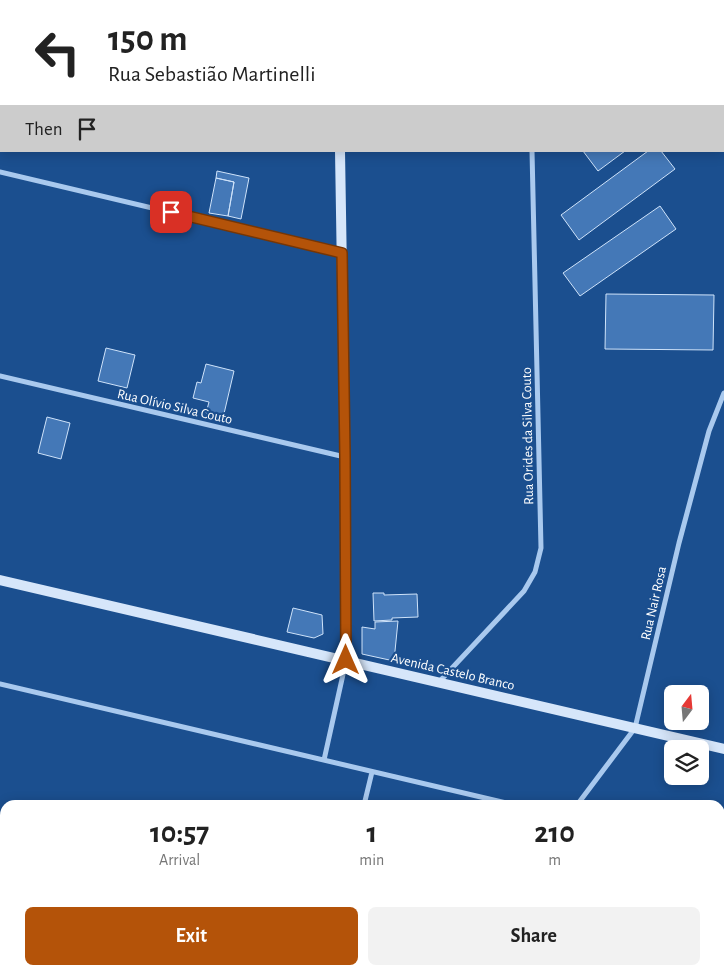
<!DOCTYPE html>
<html lang="en">
<head>
<meta charset="utf-8">
<style>
  :root { --surface:#fff; --page:#f2f2f2; --text:#222; --muted:#767676; --accent:#b45309 }
  body { margin:0; font-family:"Alegreya Sans",sans-serif; background:var(--page); color:var(--text); height:100vh; display:flex; flex-direction:column; font-size:19px; white-space:nowrap }
  * { box-sizing:border-box; margin:0 }
  p { font-size:16px; color:var(--muted) }
  .icon { flex:none; width:28px; height:28px; fill:none; stroke:currentColor; stroke-width:2; stroke-linecap:round; stroke-linejoin:round }
  .map { position:relative; flex:1; overflow:hidden }
  .panel { position:absolute; left:0px; top:800px; width:725px; height:175px; display:flex; flex-direction:column; background:var(--surface); border-radius:15px 15px 0 0; box-shadow:0 2px 12px #0003 }
  .panel>* { flex:none }
  .guide { position:absolute; left:0px; top:0px; width:725px; height:152px; box-shadow:0 2px 12px #0003; background:#fff; color:var(--text); overflow:hidden }
  .needle { width:32px; rotate:16deg }
  .fabs { position:absolute; left:664px; top:685px; display:grid; gap:10px }
  .fabs a { display:grid; place-items:center; width:45px; height:45px; border-radius:8px; background:var(--surface); box-shadow:0 2px 12px #0003; font-size:25px }
  .pin { position:absolute; display:grid; place-items:center; width:42px; height:42px; color:#fff; margin:-21px; border-radius:10px; box-shadow:0 2px 8px #0006 }
  .me { position:absolute; width:55px; margin:-28px; rotate:0deg; stroke-linejoin:round; filter:drop-shadow(0 0 4px #0008) }
  .turn { display:flex; align-items:center; gap:18px; height:105px; padding:0 25px; font-size:22px }
  .turn .icon { width:65px; height:65px; stroke-width:2.5 }
  .turn b { display:block; font-size:35px; line-height:42px }
  .then { display:flex; align-items:center; height:48px; padding:0 25px; background:#0003; gap:10px; font-size:19px }
  .eta { display:flex; justify-content:space-evenly; align-items:center; height:85px; text-align:center }
  .eta b { font-size:30px; font-weight:700; line-height:35px }
  .button { display:flex; gap:10px; margin-top:auto; padding:10px 25px }
  .button a { flex:1; height:58px; border-radius:8px; background:var(--accent); color:#fff; font-size:20px; font-weight:700; line-height:58px; text-align:center }
  .button a+a { background:var(--page); color:var(--text) }
  .map>svg:first-child { display:block }
</style>
</head>
<body>
<div class="map">
<svg width="724" height="975" viewBox="0 0 724 975">
  <rect width="100%" height="100%" fill="#1b4f8f"/>
  <path fill="#4478b7" stroke="#cfe3fa" d="M 583,151 L 625,151 L 598,171 Z
    M 648,151 L 661,151 L 675,169 L 579,240 L 561,215 Z
    M 217,171 L 249,178 L 241,219 L 228,216 L 234,182 L 216,178 Z
    M 216,178 L 234,182 L 228,216 L 209,213 Z
    M 660,206 L 676,229 L 580,296 L 563,273 Z
    M 606,294 L 714,295 L 713,350 L 605,349 Z
    M 106,348 L 135,355 L 127,388 L 98,381 Z
    M 206,364 L 234,371 L 223,418 L 206,413 L 209,402 L 193,398 L 197,382 L 201,383 Z
    M 47,417 L 70,423 L 61,459 L 38,453 Z
    M 373,593 L 384,593 L 384,595 L 417,594 L 418,617 L 392,618 L 392,620 L 374,621 Z
    M 293,608 L 322,615 L 323,634 L 314,638 L 287,632 Z
    M 398,621 L 394,661 L 362,654 L 362,627 L 375,629 L 375,622 Z"/>
  <g fill="none" stroke-linecap="round" stroke-linejoin="round">
    <path stroke="#a9c9ee" stroke-width="5" d="M 34,0 L 34,1
      M 528,0 L 528,1
      M 0,8 L 1,8
      M 0,172 L 342,253
      M 0,376 L 345,457
      M 439,682 L 524,591 L 535,572 L 541,548 L 532,151
      M 0,684 L 515,805
      M 324,760 L 346,661
      M 364,805 L 372,772
      M 577,805 L 635,728 L 679,543 L 709,431 L 724,393
      M 720,853 L 724,854
      M 320,975 L 322,970
      M 530,975 L 532,970"/>
    <path stroke="#d6e6fa" stroke-width="10" d="M 336,0 L 336,1
      M 340,151 L 345,457 L 346,661
      M 0,580 L 724,749"/>
  </g>
  <g fill="none" stroke-linecap="round" stroke-linejoin="round">
    <defs>
      <path id="route" d="M 171,212 L 342,253 L 345,457 L 346,660"/>
    </defs>
    <use href="#route" stroke="#753606" stroke-width="12"/>
    <use href="#route" stroke="#b45309" stroke-width="9"/>
  </g>
  <g text-anchor="middle" stroke-width="4.5" stroke-linejoin="round" paint-order="stroke">
    <g font-size="14" fill="#fff" stroke="#1b4f8f">
      <text transform="translate(175 406) rotate(13)" y="5">Rua Olívio Silva Couto</text>
      <text transform="translate(527 436) rotate(-91)" y="5">Rua Orides da Silva Couto</text>
      <text transform="translate(653 603) rotate(-77)" y="5">Rua Nair Rosa</text>
      <text transform="translate(453 671) rotate(13)" y="5">Avenida Castelo Branco</text>
    </g>
  </g>
</svg>
<div class="fabs">
<a><svg class="needle" viewBox="-14 -14 28 28"><path d="M0-13l5 13h-10z" fill="#e53935"/><path d="M0 13l5-13h-10z" fill="#767676"/></svg></a>
<a><svg class="icon" aria-label="layers" viewBox="0 0 24 24"><path d="M12 4l9 5-9 5-9-5zM3 14l9 5 9-5"/></svg></a>
</div>
<div class="pin" style="left:171px;top:212px;background:#d93025"><svg class="icon" aria-label="arrive" viewBox="0 0 24 24"><path d="M6 21V4h12l-3 4 3 4H6"/></svg></div>
<svg class="me" style="left:346px;top:660px" viewBox="-20 -20 40 40"><path d="M0-17L14 15 0 8-14 15z" fill="#b45309" stroke="#fff" stroke-width="4"/></svg>
<div class="guide">
<div class="turn"><svg class="icon" aria-label="left" viewBox="0 0 24 24"><path d="M17 20v-9H6M10 6l-5 5 5 5"/></svg><div><b>150 m</b>Rua Sebastião Martinelli</div></div>
<div class="then">Then<svg class="icon" aria-label="arrive" viewBox="0 0 24 24"><path d="M6 21V4h12l-3 4 3 4H6"/></svg></div>
</div>
<section class="panel">
<div class="eta">
<div><b>10:57</b><p>Arrival</p></div>
<div><b>1</b><p>min</p></div>
<div><b>210</b><p>m</p></div>
</div>
<div class="button"><a>Exit</a><a>Share</a></div>
</section>
</div>
</body>
</html>
